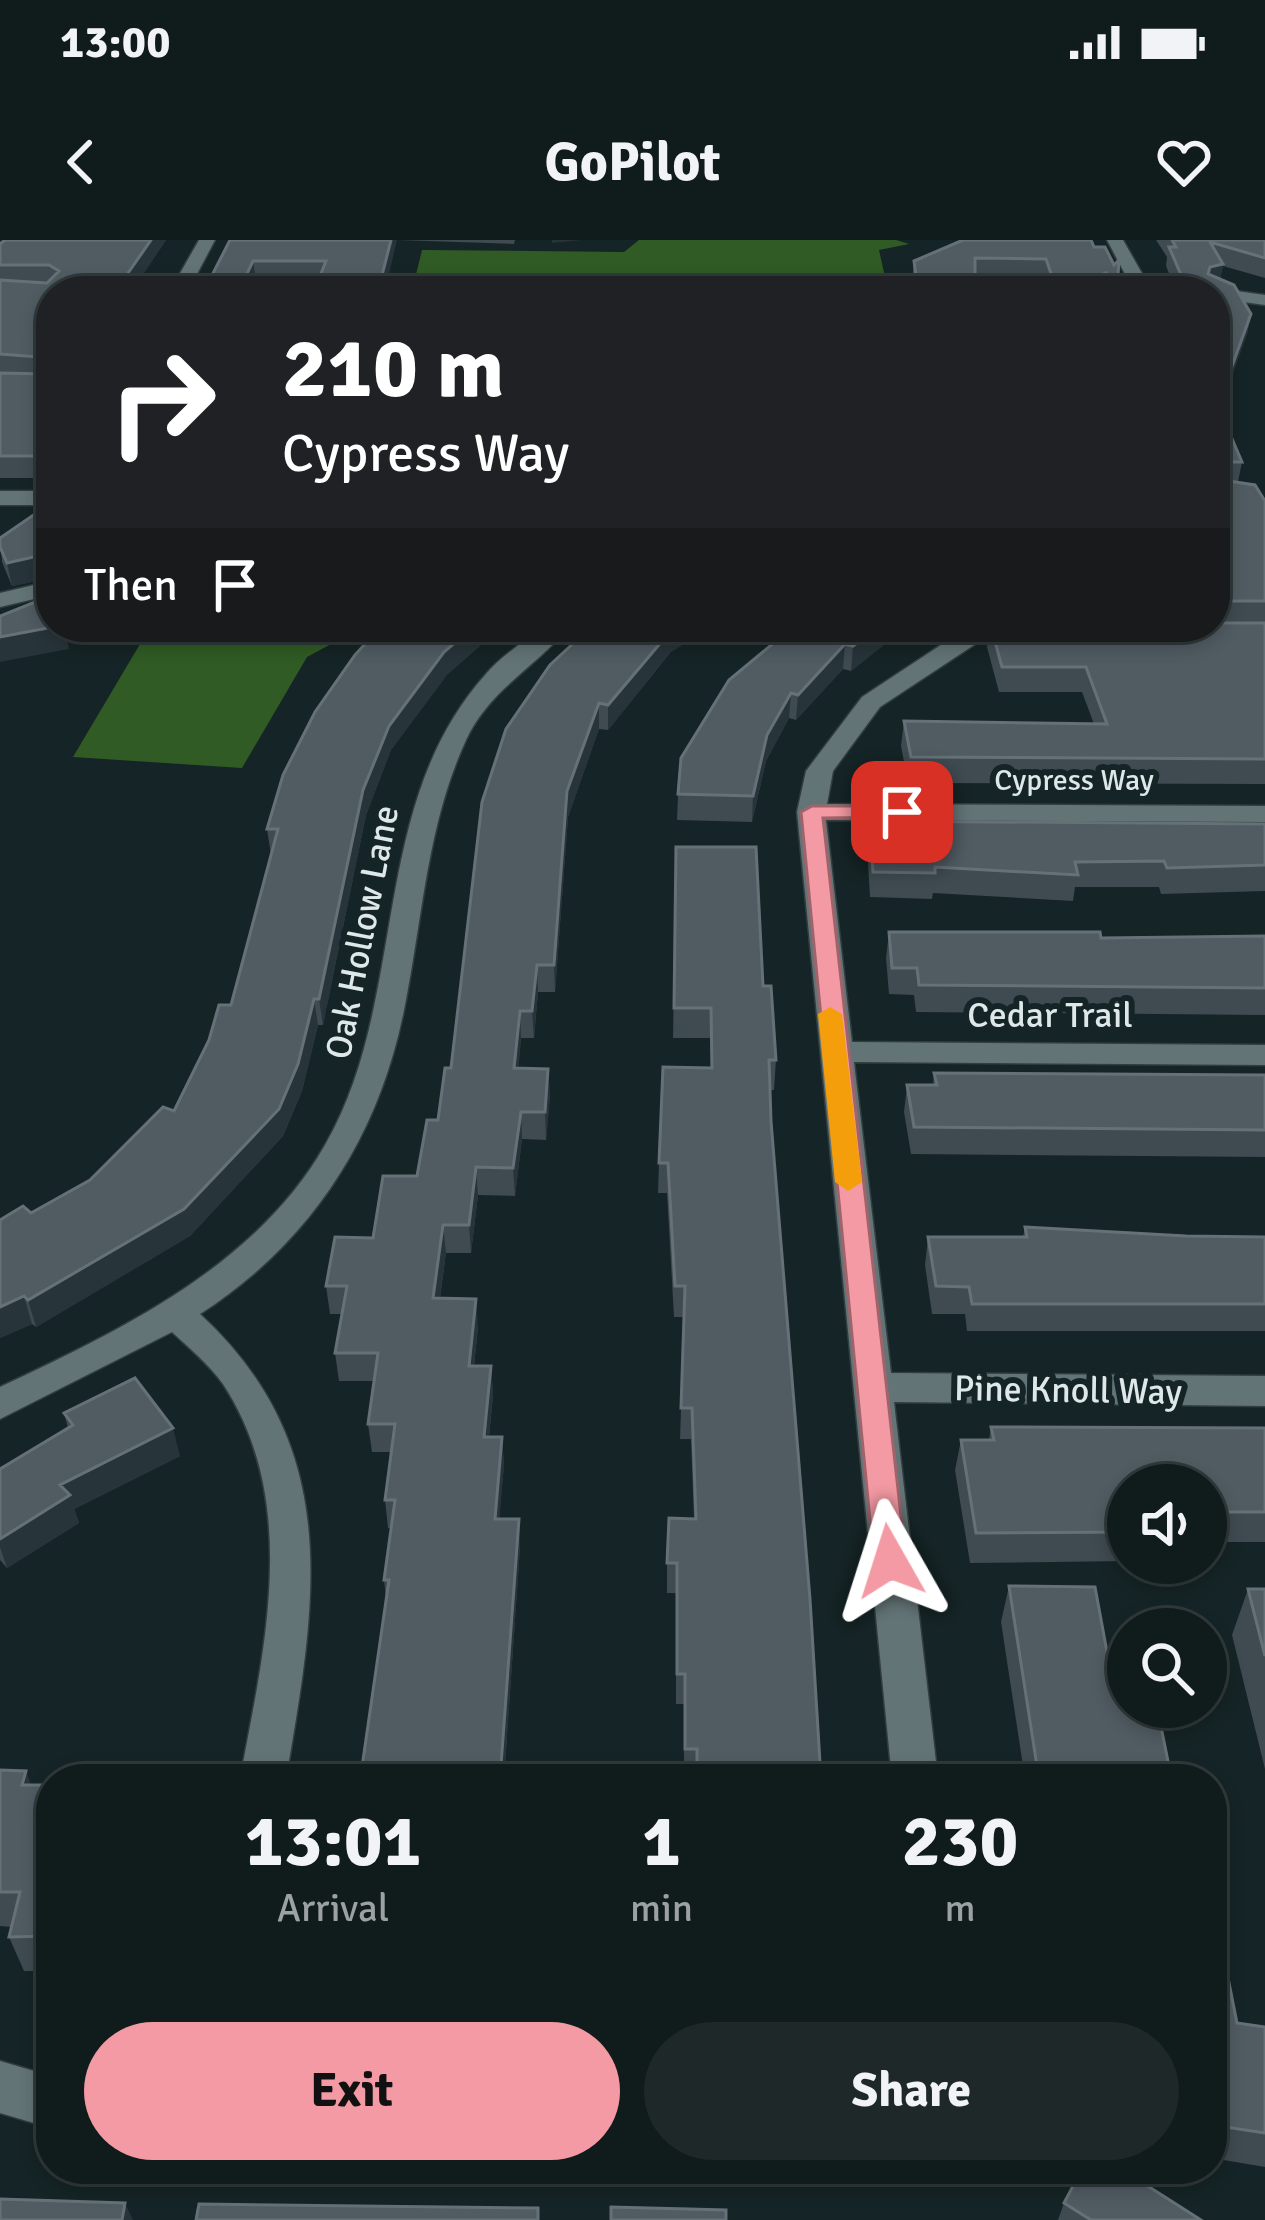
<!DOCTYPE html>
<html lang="en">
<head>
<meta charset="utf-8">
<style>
  :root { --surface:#101b1c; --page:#1e2829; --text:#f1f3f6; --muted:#9ca1a3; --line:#30393b; --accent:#f49aa4 }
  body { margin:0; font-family:Signika,sans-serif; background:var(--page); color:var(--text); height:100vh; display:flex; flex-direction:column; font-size:45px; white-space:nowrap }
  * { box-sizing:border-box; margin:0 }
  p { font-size:39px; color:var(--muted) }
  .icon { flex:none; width:66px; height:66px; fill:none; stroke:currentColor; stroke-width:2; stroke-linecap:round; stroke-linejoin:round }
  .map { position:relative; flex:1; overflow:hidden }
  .details { position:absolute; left:36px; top:1524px; width:1191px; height:420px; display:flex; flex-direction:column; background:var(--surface); border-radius:48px; box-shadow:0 6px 18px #0003,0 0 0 3px var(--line) }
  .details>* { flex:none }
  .banner { position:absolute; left:36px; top:36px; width:1194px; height:366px; border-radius:48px; box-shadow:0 6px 18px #0003,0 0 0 3px var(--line); background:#202124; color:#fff; overflow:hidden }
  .controls { position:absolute; left:1107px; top:1224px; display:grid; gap:24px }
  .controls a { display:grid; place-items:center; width:120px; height:120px; border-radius:50%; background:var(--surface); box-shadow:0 6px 18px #0003,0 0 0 3px var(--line); font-size:60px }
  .pin { position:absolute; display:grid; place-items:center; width:102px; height:102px; color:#fff; margin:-51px; border-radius:24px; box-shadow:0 6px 18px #0006 }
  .me { position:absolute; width:132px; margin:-66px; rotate:354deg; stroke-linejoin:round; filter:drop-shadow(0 0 9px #0008) }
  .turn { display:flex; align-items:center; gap:42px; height:252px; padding:0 48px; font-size:54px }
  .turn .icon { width:156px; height:156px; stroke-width:2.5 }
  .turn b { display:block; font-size:84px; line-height:102px }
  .then { display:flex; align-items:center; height:114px; padding:0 48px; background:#0003; gap:24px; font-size:45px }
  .eta { display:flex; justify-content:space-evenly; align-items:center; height:204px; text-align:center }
  .eta b { font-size:72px; font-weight:700; line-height:84px }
  .cta { display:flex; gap:24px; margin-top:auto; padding:24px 48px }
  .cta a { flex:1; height:138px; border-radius:72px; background:var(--accent); color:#111; font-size:48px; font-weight:700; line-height:138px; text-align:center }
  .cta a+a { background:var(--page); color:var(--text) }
  .status { display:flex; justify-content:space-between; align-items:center; height:84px; padding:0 60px; background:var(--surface); direction:ltr }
  .status svg { height:33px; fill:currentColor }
  header { display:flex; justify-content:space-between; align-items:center; height:156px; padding:0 48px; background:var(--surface); font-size:54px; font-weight:700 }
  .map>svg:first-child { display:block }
</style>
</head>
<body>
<div class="status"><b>13:00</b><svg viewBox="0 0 49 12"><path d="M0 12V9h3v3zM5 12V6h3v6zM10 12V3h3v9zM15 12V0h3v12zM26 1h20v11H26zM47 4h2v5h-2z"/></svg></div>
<header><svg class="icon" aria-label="back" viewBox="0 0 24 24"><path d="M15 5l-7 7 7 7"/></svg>GoPilot<svg class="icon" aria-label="heart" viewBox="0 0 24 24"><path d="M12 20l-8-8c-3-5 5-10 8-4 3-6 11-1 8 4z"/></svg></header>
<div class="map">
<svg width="1265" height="1980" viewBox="0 0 1265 1980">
  <rect width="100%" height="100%" fill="#152426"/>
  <path fill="#305b24" d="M 639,0 L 896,0 L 909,4 L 879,10 L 888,51 L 412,51 L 422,10 L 624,12 Z
    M 193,387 L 363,387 L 307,417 L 242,528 L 73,517 L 140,404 Z"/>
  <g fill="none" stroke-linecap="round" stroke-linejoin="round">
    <defs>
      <path id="minor" d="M 199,0 L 215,0 L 188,51 L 170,51 Z
        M 1107,0 L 1123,0 L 1152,51 L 1134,51 Z
        M 1215,48 L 1265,55 L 1265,65 L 1215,58 L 1215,51 L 1208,51 Z
        M 0,251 L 51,251 L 51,265 L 0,265 Z
        M 51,341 L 51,355 L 0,367 L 0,353 Z
        M 542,387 L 569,387 C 536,427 489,450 466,500 C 427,585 423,675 405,765 C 380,895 312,1002 200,1074 C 345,1208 316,1363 286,1539 L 240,1539 C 264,1410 301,1263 223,1144 C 209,1124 189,1108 172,1092 L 0,1179 L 0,1147 C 121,1090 256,1026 325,905 C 410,758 367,566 486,434 C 501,416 524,402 542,387 Z
        M 1033,388 L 1045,395 L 1042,400 L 977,403 L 880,467 L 833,531 L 827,564 L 1265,566 L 1265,582 L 826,580 L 852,802 L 1265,805 L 1265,825 L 854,822 L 891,1133 L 1265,1136 L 1265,1166 L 894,1162 L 938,1539 L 892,1539 L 797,572 L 806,531 L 862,457 L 962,391 Z
        M 0,1821 L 51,1836 L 51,1888 L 0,1873 Z"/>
    </defs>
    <use href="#minor" stroke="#323d3f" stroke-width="3"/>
    <use href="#minor" fill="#637476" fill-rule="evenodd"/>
  </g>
  <path fill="#3f4a51" d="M 5,0 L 166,0 L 135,46 L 206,47 L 230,0 L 515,0 L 514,4 L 397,0 L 318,40 L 256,40 L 251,51 L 51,51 L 51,238 L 0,238 L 0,4 Z
    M 1091,0 L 1117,51 L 1048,51 L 1044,38 L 975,37 L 975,51 L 913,51 L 912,40 L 914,21 Z
    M 1156,0 L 1265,0 L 1265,38 L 1223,26 L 1220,39 L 1251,74 L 1247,94 L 1227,149 L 1230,194 L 1242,222 L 1238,242 L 1265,261 L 1265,544 L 908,543 L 901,506 L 904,481 L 1094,484 L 1082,452 L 999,452 L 987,407 L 990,387 L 1215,387 L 1215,51 L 1176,51 L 1166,26 L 1167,17 Z
    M 51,263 L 51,338 L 12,346 L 2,322 L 0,298 Z
    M 793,387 L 906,387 L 851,431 L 843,429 L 796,480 L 789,478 L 766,521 L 752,582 L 677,580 L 678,554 Z
    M 670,413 L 608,490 L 599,489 L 568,577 L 555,752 L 538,752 L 534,798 L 521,798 L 518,829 L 548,829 L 550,856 L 546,900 L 522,899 L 515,956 L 478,955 L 471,1013 L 446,1013 L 440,1058 L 478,1087 L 474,1126 L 491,1126 L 493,1155 L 489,1197 L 502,1197 L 504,1225 L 499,1279 L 520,1307 L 504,1539 L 364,1539 L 362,1527 L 386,1358 L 384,1340 L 391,1288 L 388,1288 L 385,1260 L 391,1212 L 372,1212 L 368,1184 L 374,1141 L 339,1141 L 335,1113 L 342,1074 L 330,1074 L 326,1046 L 373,998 L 417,936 L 438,880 L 451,828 L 506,489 Z
    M 446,436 L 391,510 L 366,575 L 323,785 L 318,785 L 302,851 L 283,896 L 190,996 L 36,1087 L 32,1084 L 0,1098 L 31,973 L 90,940 L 174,871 L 231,765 L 271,615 L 267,589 Z
    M 869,581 L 1265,584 L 1265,651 L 1161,654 L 1159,647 L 1075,647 L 1073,661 L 933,653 L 932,659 L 870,657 L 867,607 Z
    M 676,607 L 763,746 L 776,820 L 774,850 L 770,850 L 771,881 L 821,1539 L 684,1538 L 684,1464 L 676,1464 L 676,1353 L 667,1353 L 667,1323 L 694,1279 L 691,1199 L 680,1199 L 684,1077 L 674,1077 L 667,953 L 658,953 L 659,923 L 711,828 L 710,798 L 673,798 Z
    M 889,692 L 1101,698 L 1265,696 L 1265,775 L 916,772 L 914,755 L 889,754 L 886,718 Z
    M 934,833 L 1265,835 L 1265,917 L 911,914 L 904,872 L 907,845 L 933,845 Z
    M 1025,987 L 1186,996 L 1265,997 L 1265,1091 L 967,1091 L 965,1074 L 932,1074 L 925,1025 L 928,997 L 1023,997 Z
    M 64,1173 L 180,1216 L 74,1269 L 79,1283 L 7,1328 L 0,1320 L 0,1229 L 68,1188 Z
    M 991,1187 L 1265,1188 L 1265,1302 L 1206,1302 L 1206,1245 L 1128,1245 L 1128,1321 L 970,1323 L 955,1230 L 961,1200 L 989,1200 Z
    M 1009,1346 L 1112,1439 L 1171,1536 L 1189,1539 L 1025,1539 L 1001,1382 Z
    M 1248,1349 L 1265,1349 L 1265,1529 L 1232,1395 Z
    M 0,1530 L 31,1545 L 51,1545 L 51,1731 L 24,1731 L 9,1697 L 11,1687 L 0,1686 Z
    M 1212,1657 L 1237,1783 L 1265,1787 L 1265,1927 L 1212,1918 Z
    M 1064,1963 L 1201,1980 L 1058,1980 Z"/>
  <path fill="#273439" d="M 151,0 L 166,0 L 132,51 L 119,46 Z
    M 391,0 L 397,0 L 385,51 L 378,51 Z
    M 552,0 L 582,0 L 552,3 Z
    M 253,21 L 256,40 L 251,51 L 239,51 Z
    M 1223,24 L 1219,44 L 1206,47 L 1210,27 Z
    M 1107,32 L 1104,51 L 1070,51 Z
    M 1251,74 L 1247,94 L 1222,162 L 1227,140 Z
    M 51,313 L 51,338 L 12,346 L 7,323 Z
    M 53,387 L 65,387 L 69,409 L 0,422 L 0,397 Z
    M 473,387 L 502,387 L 446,436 L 391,510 L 366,575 L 323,785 L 319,759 L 363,550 L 389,486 L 444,412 Z
    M 674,387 L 710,387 L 670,413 L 608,490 L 608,465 Z
    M 878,387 L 906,387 L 851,431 L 853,406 Z
    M 845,404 L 843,429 L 796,480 L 798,455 Z
    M 791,453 L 789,478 L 766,521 L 752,582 L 753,556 L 767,495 Z
    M 599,463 L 599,489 L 568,577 L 555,752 L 554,725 L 567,551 Z
    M 537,725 L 538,752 L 534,798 L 532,771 Z
    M 314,759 L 318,785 L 302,851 L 283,896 L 190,996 L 36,1087 L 28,1060 Z
    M 520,771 L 521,798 L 516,856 L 514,828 Z
    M 548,829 L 550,856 L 546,900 L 545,872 Z
    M 521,872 L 522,899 L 515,956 L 513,928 Z
    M 476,927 L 478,955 L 471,1013 L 469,985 Z
    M 443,985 L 446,1013 L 436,1086 L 433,1058 Z
    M 24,1056 L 32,1084 L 0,1098 L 0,1067 Z
    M 476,1059 L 478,1087 L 471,1154 L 469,1126 Z
    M 491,1126 L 493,1155 L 486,1225 L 484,1197 Z
    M 173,1188 L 180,1216 L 74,1269 L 79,1283 L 7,1328 L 0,1307 L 0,1299 L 60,1245 Z
    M 502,1197 L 504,1225 L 497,1306 L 495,1279 Z
    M 519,1279 L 520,1307 L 504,1539 L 500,1539 Z
    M 26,1531 L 39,1566 L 22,1545 Z
    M 125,1963 L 133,1980 L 122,1980 Z"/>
  <path fill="#505b62" stroke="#667177" stroke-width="3" d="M 5,0 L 151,0 L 119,46 L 206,47 L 230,0 L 391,0 L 378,51 L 314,51 L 326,21 L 253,21 L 239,51 L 51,51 L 51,118 L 0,114 L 0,40 L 47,43 L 59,31 L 49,25 L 0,25 L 0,4 Z
    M 963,0 L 1091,0 L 1094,7 L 1105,7 L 1114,25 L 1119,20 L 1117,51 L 1089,51 L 1107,32 L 1070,51 L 1057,51 L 1046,19 L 975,18 L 975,51 L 918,51 L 914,21 Z
    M 1172,0 L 1265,0 L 1265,18 L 1210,2 L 1223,24 L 1210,27 L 1208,34 L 1234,45 L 1251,74 L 1227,140 L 1230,194 L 1242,222 L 1216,222 L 1215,239 L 1255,245 L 1265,261 L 1265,361 L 1215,361 L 1215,51 L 1188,51 L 1169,7 L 1176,7 Z
    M 51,120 L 51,216 L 0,216 L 0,133 L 47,134 Z
    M 51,263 L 51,313 L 7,323 L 0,307 L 0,298 Z
    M 50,356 L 51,387 L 53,387 L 0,397 L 0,376 Z
    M 1215,383 L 1265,383 L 1265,519 L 911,517 L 904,481 L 1107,484 L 1086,427 L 1002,427 L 991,387 L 1215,387 Z
    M 383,387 L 473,387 L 444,412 L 389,486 L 363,550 L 319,759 L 314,759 L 298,824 L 279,869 L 184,969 L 28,1060 L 24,1056 L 0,1067 L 0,980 L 23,966 L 31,973 L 90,940 L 163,867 L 174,871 L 209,800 L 219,765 L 231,765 L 278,589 L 267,589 L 283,535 L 315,472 L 355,415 L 375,393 Z
    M 591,387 L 674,387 L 608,465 L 599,463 L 567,551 L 554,725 L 537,725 L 532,771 L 520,771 L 514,828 L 548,829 L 545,872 L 521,872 L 513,928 L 476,927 L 469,985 L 443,985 L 433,1058 L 476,1059 L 469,1126 L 491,1126 L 484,1197 L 502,1197 L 495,1279 L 519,1279 L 500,1539 L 382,1539 L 383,1527 L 362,1527 L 389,1340 L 384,1340 L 395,1260 L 385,1260 L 395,1184 L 368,1184 L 378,1113 L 335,1113 L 347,1046 L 326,1046 L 335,997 L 373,998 L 383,936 L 417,936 L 427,880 L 438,880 L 445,828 L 451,828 L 482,562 L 506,489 L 550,425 Z
    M 793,387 L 878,387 L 853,406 L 845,404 L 798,455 L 791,453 L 767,495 L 753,556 L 678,554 L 681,518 L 729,440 Z
    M 869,581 L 1265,584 L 1265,625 L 1167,628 L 1164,621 L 1075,622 L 1078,635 L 935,627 L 935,633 L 873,632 Z
    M 676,607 L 756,607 L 763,746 L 771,746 L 776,820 L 769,820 L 771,881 L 810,1359 L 821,1539 L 705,1539 L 705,1533 L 697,1533 L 697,1509 L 685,1509 L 685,1434 L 677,1434 L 677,1323 L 667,1323 L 669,1278 L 696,1279 L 692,1168 L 681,1168 L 685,1046 L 675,1046 L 668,923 L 659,923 L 663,827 L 712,828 L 711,768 L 674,768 Z
    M 889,692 L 1100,692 L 1101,698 L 1265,696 L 1265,748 L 919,745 L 917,728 L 892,728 Z
    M 934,833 L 1265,835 L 1265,890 L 914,887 L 907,845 L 937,845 Z
    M 1025,987 L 1186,996 L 1265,997 L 1265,1064 L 972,1064 L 969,1047 L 936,1046 L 928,997 L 1027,997 Z
    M 135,1138 L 173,1188 L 60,1245 L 70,1255 L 0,1299 L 0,1229 L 73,1185 L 64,1173 Z
    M 991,1187 L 1265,1188 L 1265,1272 L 1206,1272 L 1206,1245 L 1128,1245 L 1128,1292 L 976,1293 L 961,1200 L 994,1200 Z
    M 1009,1346 L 1095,1347 L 1112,1439 L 1128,1439 L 1128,1467 L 1157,1467 L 1171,1536 L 1188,1536 L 1189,1539 L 1039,1539 Z
    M 1248,1349 L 1265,1349 L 1265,1416 Z
    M 0,1530 L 26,1531 L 22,1545 L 51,1545 L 51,1696 L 9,1697 L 20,1652 L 0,1652 Z
    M 1212,1657 L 1237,1783 L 1265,1787 L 1265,1893 L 1212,1885 Z
    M 1082,1929 L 1121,1929 L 1201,1980 L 1091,1980 L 1064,1963 Z
    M 0,1959 L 125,1963 L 122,1980 L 0,1980 Z
    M 199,1964 L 538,1968 L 538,1980 L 196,1980 Z
    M 611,1967 L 726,1970 L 726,1980 L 611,1980 Z"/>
  <path fill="#f49aa4" stroke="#9f646b" stroke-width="3" d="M 902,566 L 910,568 L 910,577 L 823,578 L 906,1321 L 890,1334 L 874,1321 L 801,572 L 812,566 Z"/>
  <path fill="#f59e0b" d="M 830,767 L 842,774 L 862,942 L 848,951 L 835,942 L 818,774 Z"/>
  <g text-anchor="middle" stroke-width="12" stroke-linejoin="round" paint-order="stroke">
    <g font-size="30" fill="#dee8e9" stroke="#152426">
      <text x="1074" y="550">Cypress Way</text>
    </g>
    <g font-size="36" fill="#dee8e9" stroke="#152426">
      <text transform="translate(361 692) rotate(-79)" y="13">Oak Hollow Lane</text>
      <text x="1050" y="787">Cedar Trail</text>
      <text transform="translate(1068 1149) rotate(1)" y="13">Pine Knoll Way</text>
    </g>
  </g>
</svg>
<div class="controls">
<a><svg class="icon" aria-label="sound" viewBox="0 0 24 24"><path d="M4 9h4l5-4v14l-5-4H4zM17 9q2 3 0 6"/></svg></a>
<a><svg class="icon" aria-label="search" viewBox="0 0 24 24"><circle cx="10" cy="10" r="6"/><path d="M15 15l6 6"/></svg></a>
</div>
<div class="pin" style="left:902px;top:572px;background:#d93025"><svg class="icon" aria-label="arrive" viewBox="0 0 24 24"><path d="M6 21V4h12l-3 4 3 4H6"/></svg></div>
<svg class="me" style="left:890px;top:1321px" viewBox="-20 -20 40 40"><path d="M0-17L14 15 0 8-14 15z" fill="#f49aa4" stroke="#fff" stroke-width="4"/></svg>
<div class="banner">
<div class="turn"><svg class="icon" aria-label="right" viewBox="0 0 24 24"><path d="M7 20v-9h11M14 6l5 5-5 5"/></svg><div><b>210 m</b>Cypress Way</div></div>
<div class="then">Then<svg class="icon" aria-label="arrive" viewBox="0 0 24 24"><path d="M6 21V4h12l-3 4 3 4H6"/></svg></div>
</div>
<section class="details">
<div class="eta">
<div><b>13:01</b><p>Arrival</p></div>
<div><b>1</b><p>min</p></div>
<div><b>230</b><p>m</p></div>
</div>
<div class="cta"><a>Exit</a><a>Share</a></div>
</section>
</div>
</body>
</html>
